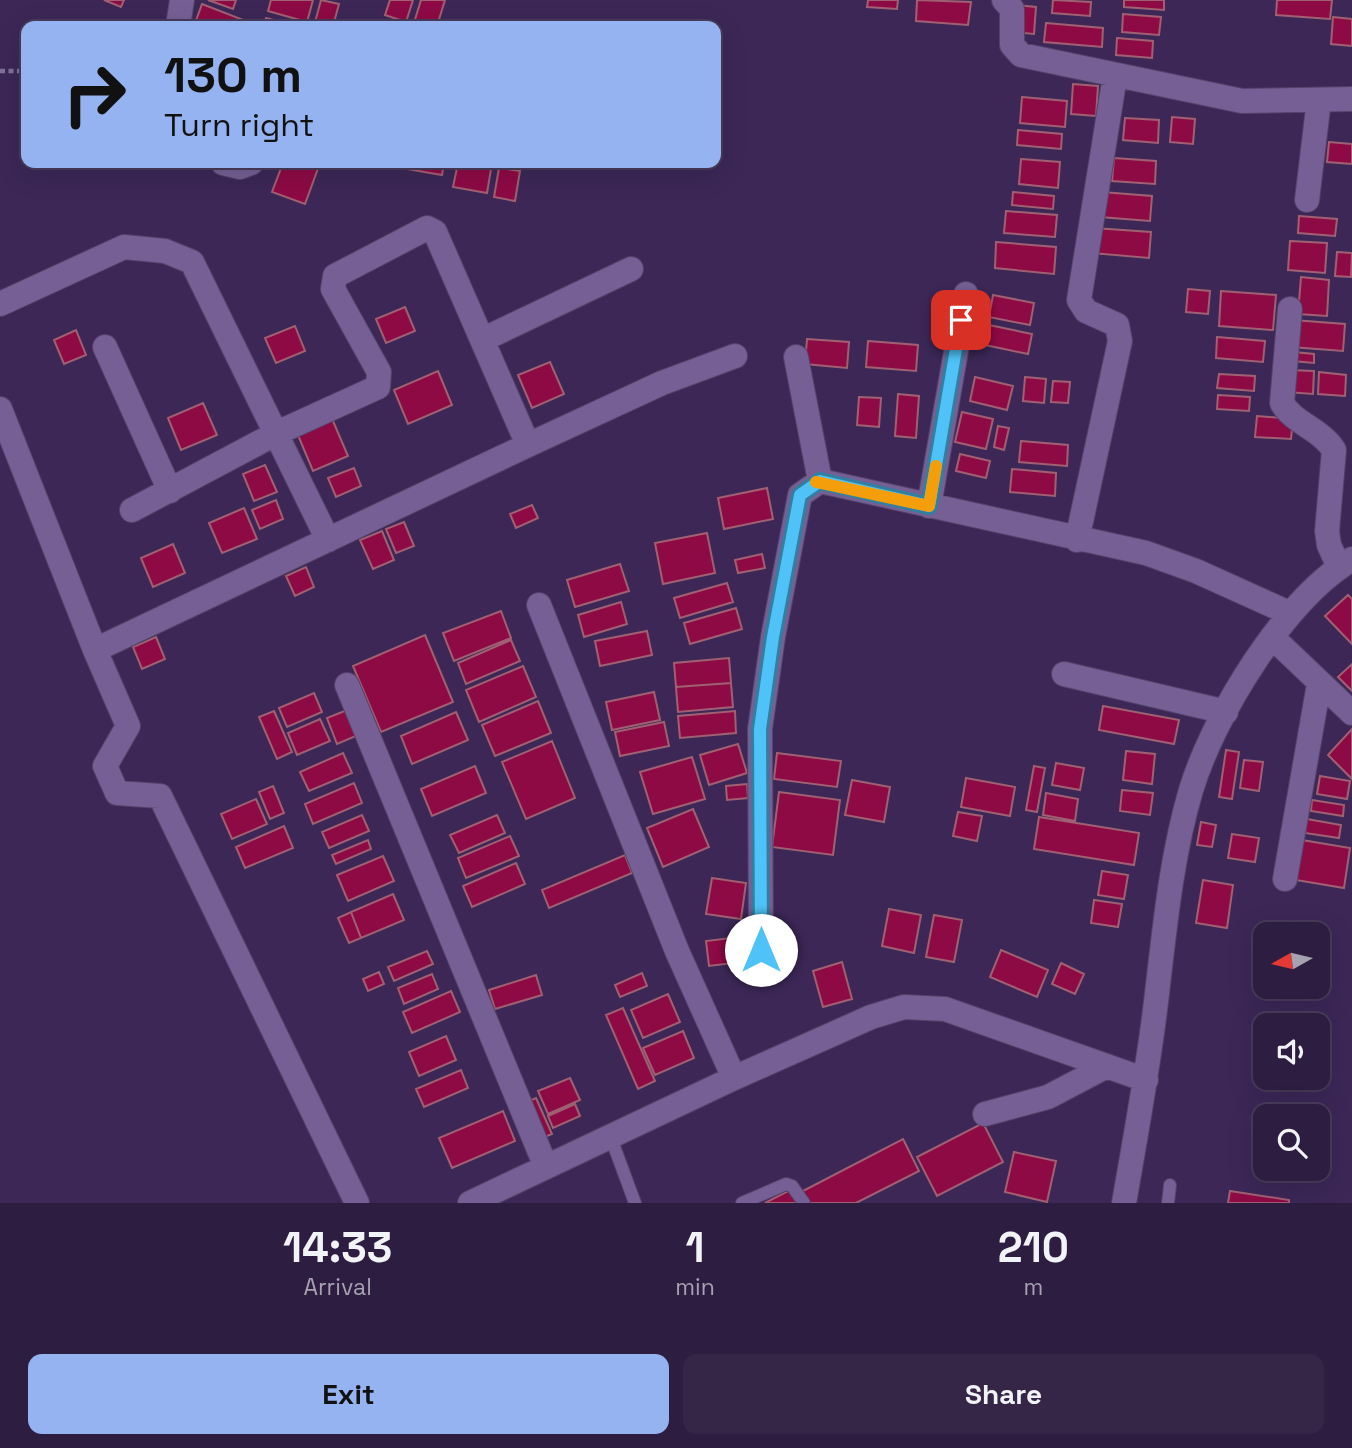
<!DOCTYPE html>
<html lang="en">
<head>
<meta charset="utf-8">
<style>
  :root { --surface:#2d1d41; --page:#352648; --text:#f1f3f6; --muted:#a7a2b1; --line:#483b5a; --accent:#95b2f1 }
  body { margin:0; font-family:"Space Grotesk",sans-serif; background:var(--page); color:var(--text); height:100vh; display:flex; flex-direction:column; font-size:26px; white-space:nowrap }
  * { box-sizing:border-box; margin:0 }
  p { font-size:23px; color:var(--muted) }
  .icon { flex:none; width:38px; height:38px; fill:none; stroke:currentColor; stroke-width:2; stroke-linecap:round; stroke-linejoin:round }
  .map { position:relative; height:1203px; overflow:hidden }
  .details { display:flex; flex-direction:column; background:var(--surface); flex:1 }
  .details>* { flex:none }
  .hud { position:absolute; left:21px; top:21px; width:700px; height:147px; border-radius:14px; box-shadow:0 7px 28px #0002,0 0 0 2px var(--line); background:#95b2f1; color:#111; overflow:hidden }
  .needle { width:46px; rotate:262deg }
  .controls { position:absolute; left:1253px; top:922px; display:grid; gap:14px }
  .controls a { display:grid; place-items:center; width:77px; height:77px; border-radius:14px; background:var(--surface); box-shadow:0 7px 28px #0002,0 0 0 2px var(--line); font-size:35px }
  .pin { position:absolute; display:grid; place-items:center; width:60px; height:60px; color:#fff; margin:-30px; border-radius:14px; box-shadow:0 4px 10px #0006 }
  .me { position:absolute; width:77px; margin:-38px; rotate:0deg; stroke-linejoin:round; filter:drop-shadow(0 0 5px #0008) }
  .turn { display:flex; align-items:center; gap:24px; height:147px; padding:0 28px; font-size:32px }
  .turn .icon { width:91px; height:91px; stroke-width:2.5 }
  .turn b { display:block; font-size:49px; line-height:60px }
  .eta { display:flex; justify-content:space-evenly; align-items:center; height:119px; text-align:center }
  .eta b { font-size:42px; font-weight:800; line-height:49px }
  .action { display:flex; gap:14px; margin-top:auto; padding:14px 28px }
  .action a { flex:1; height:80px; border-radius:14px; background:var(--accent); color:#111; font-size:28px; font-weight:800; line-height:80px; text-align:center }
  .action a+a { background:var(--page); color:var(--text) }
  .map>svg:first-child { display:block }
</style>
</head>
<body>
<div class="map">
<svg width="1352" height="1203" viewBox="0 0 1352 1203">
  <rect width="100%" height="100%" fill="#3c2757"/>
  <path fill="#8d0a45" stroke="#a06072" stroke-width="2" d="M 104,0 L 124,0 L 121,7 Z
    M 208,0 L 236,0 L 233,9 Z
    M 271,0 L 313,0 L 307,22 L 268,11 Z
    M 321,0 L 339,4 L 333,26 L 314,26 Z
    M 390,0 L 413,0 L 406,22 L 385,15 Z
    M 421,0 L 445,0 L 437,26 L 413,26 Z
    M 868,0 L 898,0 L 897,9 L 867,7 Z
    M 917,0 L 971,2 L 968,25 L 916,21 Z
    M 1053,0 L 1091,2 L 1090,16 L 1052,13 Z
    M 1124,0 L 1164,0 L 1164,10 L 1124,7 Z
    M 1277,0 L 1332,0 L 1330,19 L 1276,15 Z
    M 202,4 L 246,21 L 244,26 L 194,26 Z
    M 1015,5 L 1036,7 L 1034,34 L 1013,32 Z
    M 1123,14 L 1161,17 L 1159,35 L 1122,32 Z
    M 1333,17 L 1352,19 L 1352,46 L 1331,44 Z
    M 266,18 L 296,26 L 264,26 Z
    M 1046,23 L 1103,28 L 1102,47 L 1044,42 Z
    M 1117,38 L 1153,41 L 1152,58 L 1116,55 Z
    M 1073,84 L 1098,86 L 1096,116 L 1071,114 Z
    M 1022,97 L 1067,101 L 1065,127 L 1020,123 Z
    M 1172,117 L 1195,119 L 1193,144 L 1170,142 Z
    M 1125,118 L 1159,120 L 1158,143 L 1123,140 Z
    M 1018,130 L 1062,134 L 1061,149 L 1017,145 Z
    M 1329,142 L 1352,144 L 1352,164 L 1327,162 Z
    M 1114,158 L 1156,161 L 1155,184 L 1112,181 Z
    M 1021,159 L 1060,162 L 1058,188 L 1019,184 Z
    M 283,163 L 320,163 L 305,204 L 272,192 Z
    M 395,163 L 444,163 L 442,175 L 395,167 Z
    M 458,163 L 491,169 L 487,193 L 453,187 Z
    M 499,168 L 520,171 L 515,201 L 494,197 Z
    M 1013,192 L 1054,196 L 1053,209 L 1012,205 Z
    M 1102,192 L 1152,196 L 1150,221 L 1100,217 Z
    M 1006,211 L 1057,215 L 1055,237 L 1004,233 Z
    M 1299,216 L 1337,219 L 1335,236 L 1298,233 Z
    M 1094,228 L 1151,232 L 1149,258 L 1092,253 Z
    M 1290,241 L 1327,243 L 1325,273 L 1288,270 Z
    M 996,242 L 1056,247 L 1054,274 L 995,268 Z
    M 1337,252 L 1352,253 L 1351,277 L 1335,276 Z
    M 1301,277 L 1329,280 L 1327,316 L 1298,314 Z
    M 1188,289 L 1210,291 L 1208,314 L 1186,312 Z
    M 1221,291 L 1276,295 L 1273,330 L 1219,326 Z
    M 993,295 L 1034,303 L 1030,325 L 989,317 Z
    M 405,307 L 415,331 L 386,343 L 376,319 Z
    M 1293,320 L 1345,324 L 1343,351 L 1291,347 Z
    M 989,325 L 1032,334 L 1028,354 L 985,345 Z
    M 295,326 L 305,351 L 276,363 L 265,338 Z
    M 76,330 L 86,355 L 64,364 L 54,340 Z
    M 1217,337 L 1265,341 L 1263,362 L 1216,358 Z
    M 807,339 L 849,342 L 847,368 L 805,364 Z
    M 868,341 L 918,345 L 916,371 L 866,367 Z
    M 1294,352 L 1314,354 L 1314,363 L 1293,361 Z
    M 550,362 L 564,394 L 532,408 L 518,375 Z
    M 1289,370 L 1314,371 L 1313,394 L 1287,392 Z
    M 438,371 L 452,405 L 408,424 L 394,390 Z
    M 1319,372 L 1346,375 L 1345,396 L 1318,394 Z
    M 1219,374 L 1255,376 L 1254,391 L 1217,388 Z
    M 975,377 L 1013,386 L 1007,410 L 970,401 Z
    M 1025,377 L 1046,379 L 1044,403 L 1023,401 Z
    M 1053,381 L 1070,382 L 1068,403 L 1051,402 Z
    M 898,394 L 919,396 L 916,438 L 895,436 Z
    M 1218,395 L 1250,397 L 1249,411 L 1217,409 Z
    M 859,397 L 881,398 L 879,427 L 857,425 Z
    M 203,403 L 217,435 L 181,450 L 168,418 Z
    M 962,412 L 993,419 L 986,449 L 955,442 Z
    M 330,414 L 348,456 L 313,471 L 295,428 Z
    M 1257,416 L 1293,419 L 1291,439 L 1255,437 Z
    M 998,426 L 1009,428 L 1004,450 L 994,447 Z
    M 1021,441 L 1068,445 L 1067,466 L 1019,462 Z
    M 960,454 L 990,461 L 986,478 L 956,471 Z
    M 265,465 L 277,492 L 254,501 L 243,474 Z
    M 354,468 L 361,486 L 336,497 L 328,478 Z
    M 1012,469 L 1056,473 L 1055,496 L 1010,492 Z
    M 767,488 L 773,519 L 724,529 L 718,498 Z
    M 276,500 L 283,519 L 260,529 L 252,510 Z
    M 532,505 L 538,518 L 516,528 L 510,514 Z
    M 244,508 L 257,539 L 222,553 L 209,523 Z
    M 404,522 L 414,546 L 396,553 L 386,529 Z
    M 382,531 L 394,560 L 373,569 L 360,540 Z
    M 707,533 L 715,573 L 663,584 L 655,543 Z
    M 173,544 L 185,573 L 153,587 L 141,558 Z
    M 762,554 L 765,568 L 738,573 L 735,560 Z
    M 620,564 L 629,591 L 575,607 L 567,580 Z
    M 306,567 L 314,587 L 295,596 L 286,576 Z
    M 727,583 L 733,602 L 680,618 L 674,598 Z
    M 1348,595 L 1352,599 L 1352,644 L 1325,616 Z
    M 621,602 L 627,624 L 584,637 L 578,615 Z
    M 736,608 L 742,629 L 690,644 L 684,623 Z
    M 501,611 L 511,638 L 454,661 L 443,633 Z
    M 647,631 L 652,655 L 600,666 L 595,641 Z
    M 425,635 L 453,702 L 381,732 L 353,666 Z
    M 156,637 L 165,659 L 142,669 L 133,647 Z
    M 511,640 L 520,661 L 466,684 L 458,663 Z
    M 729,658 L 731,683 L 676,687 L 674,663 Z
    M 1352,664 L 1352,691 L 1338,677 Z
    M 523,666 L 536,697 L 479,722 L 466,690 Z
    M 731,683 L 733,707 L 678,712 L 676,687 Z
    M 654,692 L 660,720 L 612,730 L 606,702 Z
    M 314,693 L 322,712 L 287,727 L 279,708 Z
    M 538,701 L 551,733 L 495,756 L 482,725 Z
    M 1103,706 L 1179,720 L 1174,744 L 1099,730 Z
    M 352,708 L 363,733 L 337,744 L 327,718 Z
    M 274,711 L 292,752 L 277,759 L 259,717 Z
    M 735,711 L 736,733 L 680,738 L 678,716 Z
    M 456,712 L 468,740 L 412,764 L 401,736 Z
    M 320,719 L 330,741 L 297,755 L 288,733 Z
    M 664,722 L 669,746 L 620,756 L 615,732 Z
    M 1352,729 L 1352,779 L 1328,755 Z
    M 552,741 L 575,798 L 526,819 L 502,762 Z
    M 738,744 L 747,773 L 709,785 L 700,755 Z
    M 1226,750 L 1239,752 L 1232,799 L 1219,797 Z
    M 1126,751 L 1155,754 L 1152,784 L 1123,780 Z
    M 343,753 L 352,773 L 309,791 L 300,772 Z
    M 777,753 L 841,761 L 837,787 L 774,779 Z
    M 692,757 L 705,799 L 653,814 L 640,772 Z
    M 1244,760 L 1263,762 L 1259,791 L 1240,788 Z
    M 1056,763 L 1084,768 L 1080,790 L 1052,785 Z
    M 475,766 L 486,793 L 432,816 L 421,789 Z
    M 1034,766 L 1045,768 L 1037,812 L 1026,810 Z
    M 1320,776 L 1350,781 L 1347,799 L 1317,794 Z
    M 966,778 L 1015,787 L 1010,816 L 961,807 Z
    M 852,780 L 890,787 L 884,822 L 845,815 Z
    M 354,783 L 362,803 L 313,824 L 305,804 Z
    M 747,784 L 748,798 L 727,800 L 726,786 Z
    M 273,786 L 284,813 L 270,819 L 259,792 Z
    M 1122,790 L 1153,793 L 1150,815 L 1120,811 Z
    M 779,792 L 840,800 L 833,855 L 772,847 Z
    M 1046,793 L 1078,799 L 1075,821 L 1043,815 Z
    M 256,799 L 267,824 L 232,839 L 221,814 Z
    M 1312,800 L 1344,805 L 1343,816 L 1311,811 Z
    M 693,809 L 709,847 L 663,867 L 647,828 Z
    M 958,812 L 982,816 L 977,841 L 953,836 Z
    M 362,815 L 369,831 L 329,848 L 322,832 Z
    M 497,815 L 505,833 L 459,853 L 450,835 Z
    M 1039,817 L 1139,833 L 1134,865 L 1034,849 Z
    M 1307,819 L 1341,825 L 1339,838 L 1305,833 Z
    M 1201,822 L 1216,825 L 1212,847 L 1197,845 Z
    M 284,826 L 293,848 L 245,868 L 236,847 Z
    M 1232,834 L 1259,838 L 1255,862 L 1228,858 Z
    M 510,836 L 519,856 L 466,878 L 458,858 Z
    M 368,840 L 371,849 L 336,864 L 332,855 Z
    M 1302,840 L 1350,848 L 1344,888 L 1296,880 Z
    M 625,855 L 632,873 L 549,908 L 542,890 Z
    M 383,856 L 394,881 L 348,901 L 337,875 Z
    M 516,863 L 525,884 L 472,907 L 463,886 Z
    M 1102,871 L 1128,875 L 1124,899 L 1098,895 Z
    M 712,878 L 746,883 L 741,919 L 706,914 Z
    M 1203,880 L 1233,885 L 1227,928 L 1196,923 Z
    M 393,894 L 404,920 L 361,938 L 351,912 Z
    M 1094,900 L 1122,904 L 1118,927 L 1091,923 Z
    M 889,909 L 921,915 L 914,953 L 882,946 Z
    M 351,912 L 361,938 L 349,943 L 338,918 Z
    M 934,915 L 962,920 L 954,962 L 926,957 Z
    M 747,936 L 750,961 L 709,966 L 706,941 Z
    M 1001,950 L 1048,970 L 1037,997 L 990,977 Z
    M 427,951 L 433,964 L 394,981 L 388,967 Z
    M 842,962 L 852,999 L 823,1007 L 813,971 Z
    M 1061,963 L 1084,974 L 1075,994 L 1052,984 Z
    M 379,972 L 384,984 L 368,991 L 363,979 Z
    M 642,973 L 647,986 L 620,997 L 615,985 Z
    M 432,974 L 438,989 L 404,1004 L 398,988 Z
    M 536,975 L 542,995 L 495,1009 L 489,990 Z
    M 451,991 L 460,1012 L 412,1033 L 403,1012 Z
    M 668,994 L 680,1022 L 643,1038 L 631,1010 Z
    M 623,1008 L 655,1081 L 638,1089 L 606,1015 Z
    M 683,1031 L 694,1058 L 655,1075 L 643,1048 Z
    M 446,1036 L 456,1060 L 419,1076 L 409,1052 Z
    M 461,1070 L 468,1088 L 424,1107 L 416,1089 Z
    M 570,1078 L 580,1100 L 548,1114 L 538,1091 Z
    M 536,1098 L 552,1134 L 540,1139 L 524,1103 Z
    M 575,1104 L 580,1116 L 553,1128 L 548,1116 Z
    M 503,1111 L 515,1141 L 452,1168 L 439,1138 Z
    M 983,1123 L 1003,1162 L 937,1196 L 917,1157 Z
    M 903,1139 L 919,1171 L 856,1203 L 807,1203 L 801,1192 Z
    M 1014,1152 L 1056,1161 L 1047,1202 L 1005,1192 Z
    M 792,1189 L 799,1203 L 765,1203 Z
    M 1230,1191 L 1289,1200 L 1289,1203 L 1228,1203 Z"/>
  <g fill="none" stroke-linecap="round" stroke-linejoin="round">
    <defs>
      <path id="lane" d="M 611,1138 L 635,1203
        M 742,1203 L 786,1184 L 792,1186 L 804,1203
        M 1168,1203 L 1170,1185"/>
      <path id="street" d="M 1004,0 L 1012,9 L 1012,45 L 1021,55 L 1242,101 L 1352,99
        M 178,26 L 182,0
        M 223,163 L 240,167 L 251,163
        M 1307,200 L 1319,100
        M 0,304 L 124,247 L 165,251 L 192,262 L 328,540
        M 1290,309 L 1282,403 C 1293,423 1321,429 1334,450 L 1327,531 L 1329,545 L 1339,567
        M 484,339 L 631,269
        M 105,347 L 170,491
        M 796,357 L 820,481
        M 0,409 L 95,650 L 128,726 L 105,766 L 117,793 L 160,796 L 357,1203
        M 929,506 L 966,294
        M 132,510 L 277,433 L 378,387 L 379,372 L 333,289 L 335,276 L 427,228 L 435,232 L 528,445
        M 1077,540 L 1120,341 L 1117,325 L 1086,311 L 1079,300 L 1115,76
        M 539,605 L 677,951 L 734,1078
        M 1272,637 L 1352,713
        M 95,650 L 528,445 L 662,383 L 735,356
        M 1064,674 L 1226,712
        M 347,685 L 546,1167
        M 1285,879 L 1319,684
        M 761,950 L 760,729 L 773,637 L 800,495 L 820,481 L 1146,553 L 1196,571 L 1289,613
        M 985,1114 L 1048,1097 L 1107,1066
        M 470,1203 L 734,1078 L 871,1017 L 904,1007 L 945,1009 L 1146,1080
        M 1124,1203 C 1135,1139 1147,1075 1155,1010 C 1164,937 1170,861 1191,790 C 1214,715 1284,600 1352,559"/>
    </defs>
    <use href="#lane" stroke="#544269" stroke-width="14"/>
    <use href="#street" stroke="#544269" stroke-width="26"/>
    <path stroke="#817296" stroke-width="4.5" stroke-dasharray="5 3.5" stroke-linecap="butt" d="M 0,71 L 26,71"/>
    <use href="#lane" stroke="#755f94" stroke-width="12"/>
    <use href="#street" stroke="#755f94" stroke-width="24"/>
  </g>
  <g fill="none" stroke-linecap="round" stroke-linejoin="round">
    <defs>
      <path id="route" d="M 761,950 L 760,729 L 773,637 L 800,495 L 820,481 L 929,506 L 961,320"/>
    </defs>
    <use href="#route" stroke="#337fa1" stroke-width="18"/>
    <use href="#route" stroke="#4fc3f7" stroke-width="12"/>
    <path stroke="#f59e0b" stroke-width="12" d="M 816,482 L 929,506 L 936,466"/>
  </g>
</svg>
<div class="controls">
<a><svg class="needle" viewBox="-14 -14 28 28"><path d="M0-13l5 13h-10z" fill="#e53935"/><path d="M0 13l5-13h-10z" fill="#a7a2b1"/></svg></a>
<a><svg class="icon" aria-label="sound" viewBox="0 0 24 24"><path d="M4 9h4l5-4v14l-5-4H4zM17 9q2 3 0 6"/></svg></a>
<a><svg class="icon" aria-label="search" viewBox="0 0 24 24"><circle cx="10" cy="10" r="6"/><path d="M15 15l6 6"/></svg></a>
</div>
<div class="pin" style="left:961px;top:320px;background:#d93025"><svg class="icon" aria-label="arrive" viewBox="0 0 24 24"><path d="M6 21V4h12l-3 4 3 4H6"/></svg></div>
<svg class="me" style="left:761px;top:950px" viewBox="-20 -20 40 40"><circle r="19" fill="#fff"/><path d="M0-13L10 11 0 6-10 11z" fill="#4fc3f7"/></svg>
<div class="hud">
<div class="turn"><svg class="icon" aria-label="right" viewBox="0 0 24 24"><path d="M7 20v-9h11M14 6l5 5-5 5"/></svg><div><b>130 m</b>Turn right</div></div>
</div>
</div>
<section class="details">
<div class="eta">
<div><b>14:33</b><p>Arrival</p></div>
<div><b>1</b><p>min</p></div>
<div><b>210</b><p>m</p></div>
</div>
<div class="action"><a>Exit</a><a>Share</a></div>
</section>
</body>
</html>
